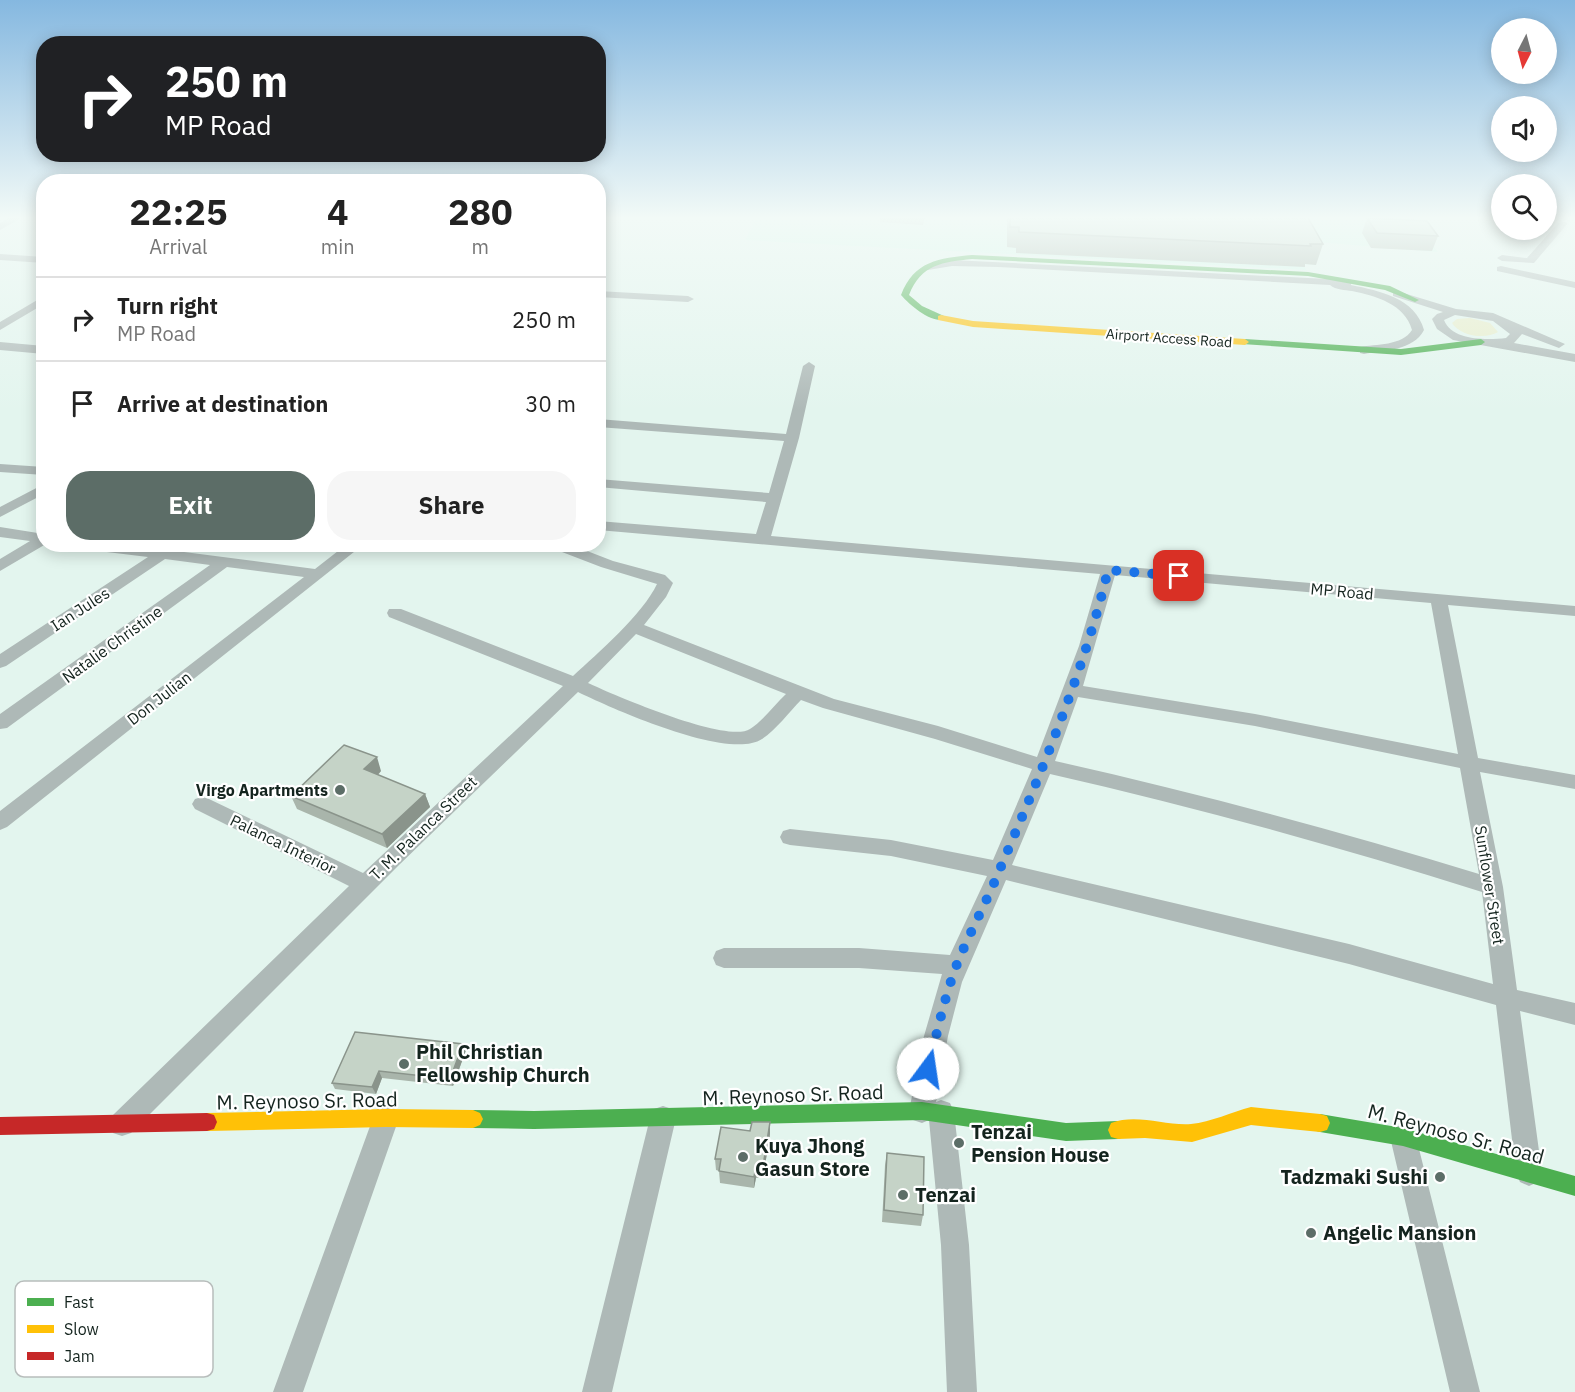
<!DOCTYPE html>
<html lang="en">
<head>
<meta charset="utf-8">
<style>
  :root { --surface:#fff; --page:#f6f6f6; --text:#222; --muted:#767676; --line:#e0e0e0; --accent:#5c6d67 }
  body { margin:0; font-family:"IBM Plex Sans",sans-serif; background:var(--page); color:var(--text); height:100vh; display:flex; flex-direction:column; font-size:22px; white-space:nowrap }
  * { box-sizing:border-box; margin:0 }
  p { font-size:20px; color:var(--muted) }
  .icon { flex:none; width:33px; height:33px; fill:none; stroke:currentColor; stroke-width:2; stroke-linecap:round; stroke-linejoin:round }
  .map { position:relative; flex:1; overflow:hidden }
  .sheet { position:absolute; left:36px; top:174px; width:570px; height:378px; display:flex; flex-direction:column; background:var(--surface); border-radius:24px; box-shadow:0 3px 15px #0003 }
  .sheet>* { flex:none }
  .banner { position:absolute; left:36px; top:36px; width:570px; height:126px; border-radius:24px; box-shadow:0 3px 15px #0003; background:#202124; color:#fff; overflow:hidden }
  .needle { width:39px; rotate:186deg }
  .tools { position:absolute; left:1491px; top:18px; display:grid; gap:12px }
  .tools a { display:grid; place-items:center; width:66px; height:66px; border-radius:50%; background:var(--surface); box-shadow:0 3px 15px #0003; font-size:30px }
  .pin { position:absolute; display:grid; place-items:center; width:51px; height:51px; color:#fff; margin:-26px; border-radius:12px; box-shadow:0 3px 9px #0006 }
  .me { position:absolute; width:66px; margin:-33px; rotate:14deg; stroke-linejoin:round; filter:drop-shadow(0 0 4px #0008) }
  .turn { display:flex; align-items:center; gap:21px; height:126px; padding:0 30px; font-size:27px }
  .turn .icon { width:78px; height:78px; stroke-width:2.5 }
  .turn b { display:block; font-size:42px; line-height:51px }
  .eta { display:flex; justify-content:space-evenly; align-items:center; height:102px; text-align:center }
  .eta b { font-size:36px; font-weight:800; line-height:42px }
  .cta { display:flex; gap:12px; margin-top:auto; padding:12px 30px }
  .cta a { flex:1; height:69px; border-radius:24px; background:var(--accent); color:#fff; font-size:24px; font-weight:800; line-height:69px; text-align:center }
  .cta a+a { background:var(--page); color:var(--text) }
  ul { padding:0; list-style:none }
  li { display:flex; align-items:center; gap:18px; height:84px; padding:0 30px; border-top:2px solid var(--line) }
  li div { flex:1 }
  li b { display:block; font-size:22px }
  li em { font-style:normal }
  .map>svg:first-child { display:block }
</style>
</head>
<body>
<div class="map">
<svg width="1575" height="1392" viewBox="0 0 1575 1392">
  <rect width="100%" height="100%" fill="#e3f5ee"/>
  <path fill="#d3f8ea" d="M 758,216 L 1412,216 L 1438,252 L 1304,241 L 1316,265 L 1304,264 L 1306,270 L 745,240 Z"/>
  <path fill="#e8edca" d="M 1470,318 L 1490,323 L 1498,332 C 1485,340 1460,336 1452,323 L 1457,319 Z"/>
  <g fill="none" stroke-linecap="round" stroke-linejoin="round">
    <path fill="#aeb9b7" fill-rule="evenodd" d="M 13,216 L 25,216 L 0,230 L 0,223 Z
      M 1560,221 L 1568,223 L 1534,263 L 1502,261 L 1497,258 L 1502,255 L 1527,258 Z
      M 0,254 L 44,257 L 44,263 L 0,260 Z
      M 952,260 L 1347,280 L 1351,281 L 1351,285 C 1380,291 1415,298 1424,330 C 1413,351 1384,350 1364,354 L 1360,353 L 1360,347 C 1376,344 1402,346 1412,330 C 1405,304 1376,296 1352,291 C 1345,290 1336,290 1330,285 L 998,267 L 952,266 L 928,270 L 923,267 L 928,264 Z
      M 1501,266 L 1575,282 L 1575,288 L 1497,271 L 1497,267 Z
      M 598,291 L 688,296 L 694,299 L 688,302 L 598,297 Z
      M 1397,291 L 1456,309 L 1493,313 L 1565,344 L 1559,348 L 1522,334 L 1514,343 L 1575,354 L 1575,362 L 1453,340 L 1437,329 L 1432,319 L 1437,314 L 1443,312 L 1393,296 L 1393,292 ZM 1455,315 L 1493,321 L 1510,334 L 1506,338 C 1487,340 1452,341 1444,320 Z
      M 44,296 L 44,304 L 0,330 L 0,322 Z
      M 0,342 L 44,346 L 44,354 L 0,350 Z
      M 809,362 L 815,366 L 799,438 L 771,536 L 1575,606 L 1575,616 L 1448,605 L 1478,758 L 1575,775 L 1575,789 L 1480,772 L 1503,887 L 1517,990 L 1575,1003 L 1575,1025 L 1520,1011 L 1542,1173 L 1538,1182 L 1529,1186 L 1520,1182 L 1516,1173 L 1496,1005 L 1349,964 L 1006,880 L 962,982 L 948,1036 L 936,1102 L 941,1100 L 950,1103 L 954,1112 L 969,1245 L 977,1392 L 947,1392 L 941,1245 L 929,1120 L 922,1123 L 913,1120 L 909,1111 L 924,1036 L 942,974 L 859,968 L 724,968 L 716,965 L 713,958 L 716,951 L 724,948 L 859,948 L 950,955 L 987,876 L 891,856 L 790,845 L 783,843 L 780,837 L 783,831 L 790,829 L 891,840 L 993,860 L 1032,769 L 935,739 L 823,708 L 801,700 C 789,712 776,730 762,739 C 729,761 613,709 578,692 L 399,865 L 131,1133 L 122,1136 L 113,1133 L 109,1124 L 113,1115 L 349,886 L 195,809 L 192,804 L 195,799 L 202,797 L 209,799 L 363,873 L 563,686 L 389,617 L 387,613 L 389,609 L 401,609 L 573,676 C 598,653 643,614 657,584 L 601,567 L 549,547 L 547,544 L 569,544 L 613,561 L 665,575 L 673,583 L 666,597 L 644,625 L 834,699 L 938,726 L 1037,757 L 1079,646 L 1100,574 L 598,530 L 598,521 L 756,534 L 766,502 L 598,487 L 598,479 L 769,493 L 784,441 L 598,427 L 598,419 L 786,434 L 803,366 ZM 1115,575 L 1431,603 L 1458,754 L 1255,714 L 1083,686 ZM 636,634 L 786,694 C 774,705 763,721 750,729 C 727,744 614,695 588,683 ZM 1078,697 L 1255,726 L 1460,768 L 1479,874 C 1339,831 1198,793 1055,761 ZM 1050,774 C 1196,807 1339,847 1482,892 L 1493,984 L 1349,944 L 1012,865 Z
      M 0,464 L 44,467 L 44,475 L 0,472 Z
      M 44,484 L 44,494 L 0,517 L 0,507 Z
      M 0,527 L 44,534 L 44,544 L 46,544 L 0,571 L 0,559 L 30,541 L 0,537 Z
      M 75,544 L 122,544 L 315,569 L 347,544 L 364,544 L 7,827 L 0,830 L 0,811 L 304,577 L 227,567 L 7,728 L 0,729 L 0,714 L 210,565 L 165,559 L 6,666 L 0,668 L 0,654 L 148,557 L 82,549 Z
      M 386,1106 L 395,1109 L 399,1118 L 303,1392 L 273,1392 L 373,1118 L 377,1109 Z
      M 663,1106 L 672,1109 L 676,1118 L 612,1392 L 582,1392 L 650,1118 L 654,1109 Z
      M 1403,1124 L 1412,1128 L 1416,1137 L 1480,1392 L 1450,1392 L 1390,1137 L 1394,1128 Z"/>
    <path fill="#4caf50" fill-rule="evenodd" d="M 972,255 L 1308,272 L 1390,286 L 1419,300 L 1415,302 L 1385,290 L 1308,276 L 972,259 C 943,262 921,264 909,295 L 922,306 L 944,316 L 944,320 C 928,321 911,306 901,295 C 914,261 939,258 972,255 Z
      M 1245,339 L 1401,349 L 1481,339 L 1485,342 L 1481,345 L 1401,355 L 1242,344 L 1242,340 Z
      M 922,1102 L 1066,1123 L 1118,1121 L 1125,1123 L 1128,1130 L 1125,1137 L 1118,1139 L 1066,1141 L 922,1120 L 534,1129 L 473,1128 L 466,1125 L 463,1119 L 466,1113 L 473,1110 L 534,1111 Z
      M 1320,1114 L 1403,1128 L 1575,1176 L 1575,1196 L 1403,1146 L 1320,1132 L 1313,1130 L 1310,1123 L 1313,1116 Z"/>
    <path fill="#ffc107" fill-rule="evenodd" d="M 941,315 L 973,321 L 1245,339 L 1249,342 L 1245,345 L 973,327 L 938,320 L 938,316 Z
      M 1251,1107 L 1320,1114 L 1327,1116 L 1330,1123 L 1327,1130 L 1320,1132 L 1251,1125 L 1192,1142 L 1145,1138 L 1118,1139 L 1111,1137 L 1108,1130 L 1111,1123 C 1137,1113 1165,1126 1191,1124 C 1211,1122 1232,1112 1251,1107 Z
      M 386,1109 L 473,1110 L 480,1113 L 483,1119 L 480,1125 L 473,1128 L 386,1127 L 207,1131 L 200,1129 L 197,1122 L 200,1115 L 207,1113 Z"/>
    <path fill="#c62828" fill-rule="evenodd" d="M 207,1113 L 214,1115 L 217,1122 L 214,1129 L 207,1131 L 0,1135 L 0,1117 Z"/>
  </g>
  <path fill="#a9b5ab" d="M 880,216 L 925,216 L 923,225 L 880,222 Z
    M 1007,216 L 1307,216 L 1323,244 L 1316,265 L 1305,264 L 1305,267 L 1016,253 L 1016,248 L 1007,247 Z
    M 1367,218 L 1438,236 L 1432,251 L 1371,248 L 1362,233 Z
    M 381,771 L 378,775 L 425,794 L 430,807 L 387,848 L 297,809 L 291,796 Z
    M 466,1050 L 453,1086 L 382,1078 L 376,1094 L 335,1089 L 332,1083 Z
    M 770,1122 L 770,1134 L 763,1178 L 756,1178 L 754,1188 L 720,1183 L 719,1171 L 716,1170 L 715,1159 L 750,1131 Z
    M 887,1153 L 923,1215 L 921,1226 L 882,1222 L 885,1165 Z"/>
  <path fill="#8a948b" d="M 377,757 L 381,771 L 370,783 L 364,769 Z
    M 425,794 L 430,807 L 387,848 L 382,834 Z
    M 463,1044 L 466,1050 L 453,1086 L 450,1079 Z
    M 379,1071 L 382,1078 L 376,1094 L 372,1087 Z
    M 770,1122 L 770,1134 L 763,1178 L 763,1166 Z
    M 756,1166 L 756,1178 L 754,1188 L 754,1177 Z"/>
  <path fill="#c5d3c7" stroke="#8a948b" stroke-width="1.5" d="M 1010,216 L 1307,216 L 1323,244 L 1310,244 L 1311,246 L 1019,232 L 1019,227 L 1010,227 Z
    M 1367,218 L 1427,221 L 1438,236 L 1377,233 Z
    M 344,745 L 377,757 L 364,769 L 425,794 L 382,834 L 291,796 Z
    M 355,1032 L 463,1044 L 450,1079 L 379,1071 L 372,1087 L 332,1083 Z
    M 752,1122 L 770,1122 L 763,1166 L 756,1166 L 754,1177 L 719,1171 L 721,1159 L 715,1159 L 721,1127 L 750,1131 Z
    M 887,1153 L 924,1157 L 923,1215 L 884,1210 Z"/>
  <linearGradient id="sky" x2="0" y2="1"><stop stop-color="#85b8e0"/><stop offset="0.53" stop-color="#f2faf7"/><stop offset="1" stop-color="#f2faf7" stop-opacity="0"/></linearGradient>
  <rect width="1575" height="411" fill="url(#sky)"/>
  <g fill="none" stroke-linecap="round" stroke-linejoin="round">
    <path stroke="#1a73e8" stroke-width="10" stroke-dasharray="0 18" d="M 928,1069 C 937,1034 944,998 957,964 C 970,932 987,901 1000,869 C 1040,775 1085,669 1108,570 L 1179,576"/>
  </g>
  <g fill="#5c6d67" stroke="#fff" stroke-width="2">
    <circle cx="340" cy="790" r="6"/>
    <circle cx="404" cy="1064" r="6"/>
    <circle cx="959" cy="1143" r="6"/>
    <circle cx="743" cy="1157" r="6"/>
    <circle cx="1440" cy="1177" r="6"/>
    <circle cx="903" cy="1195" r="6"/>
    <circle cx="1311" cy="1233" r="6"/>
  </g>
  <g text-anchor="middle" stroke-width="4.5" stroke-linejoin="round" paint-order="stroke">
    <g font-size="14" fill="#14241e" stroke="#fff">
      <text transform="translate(1169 338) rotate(4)" y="5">Airport Access Road</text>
    </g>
    <g font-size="16" fill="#14241e" stroke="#fff">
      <text transform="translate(1342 591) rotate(5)" y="6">MP Road</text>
      <text transform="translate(80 609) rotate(-33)" y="6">Ian Jules</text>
      <text transform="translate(112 644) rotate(-36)" y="6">Natalie Christine</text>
      <text transform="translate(159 698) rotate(-38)" y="6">Don Julian</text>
      <text transform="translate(423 828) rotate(-44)" y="6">T. M. Palanca Street</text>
      <text transform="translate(283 844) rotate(26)" y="6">Palanca Interior</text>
      <text transform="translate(1490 885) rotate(81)" y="6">Sunflower Street</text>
    </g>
    <g font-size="16" font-weight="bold" fill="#14241e" stroke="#fff" text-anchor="end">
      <text x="328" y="796">Virgo Apartments</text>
    </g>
    <g font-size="20" font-weight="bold" fill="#14241e" stroke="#fff" text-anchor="start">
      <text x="416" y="1059">Phil Christian<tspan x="416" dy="23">Fellowship Church</tspan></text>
      <text x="971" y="1139">Tenzai<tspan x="971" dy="23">Pension House</tspan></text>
      <text x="755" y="1153">Kuya Jhong<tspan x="755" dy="23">Gasun Store</tspan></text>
      <text x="1428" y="1184" text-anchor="end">Tadzmaki Sushi</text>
      <text x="915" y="1202">Tenzai</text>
      <text x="1323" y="1240">Angelic Mansion</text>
    </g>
    <g font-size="20" fill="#14241e" stroke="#fff">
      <text transform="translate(793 1095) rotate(-2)" y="7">M. Reynoso Sr. Road</text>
      <text transform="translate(307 1101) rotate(-1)" y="7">M. Reynoso Sr. Road</text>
      <text transform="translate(1456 1134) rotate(15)" y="7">M. Reynoso Sr. Road</text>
    </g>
  </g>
  <rect x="15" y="1281" width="198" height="96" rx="9" fill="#fff" stroke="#b8bdbc" stroke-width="1.5"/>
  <rect x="27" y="1298" width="27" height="8" fill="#4caf50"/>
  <rect x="27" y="1325" width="27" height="8" fill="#ffc107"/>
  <rect x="27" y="1352" width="27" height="8" fill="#c62828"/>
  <g font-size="16" fill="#14241e">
    <text x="64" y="1308">Fast</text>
    <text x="64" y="1335">Slow</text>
    <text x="64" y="1362">Jam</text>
  </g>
</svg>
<div class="tools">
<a><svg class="needle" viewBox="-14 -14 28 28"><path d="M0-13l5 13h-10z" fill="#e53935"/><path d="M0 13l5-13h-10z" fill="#767676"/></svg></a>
<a><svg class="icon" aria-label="sound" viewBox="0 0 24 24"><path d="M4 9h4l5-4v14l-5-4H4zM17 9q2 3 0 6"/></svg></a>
<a><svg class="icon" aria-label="search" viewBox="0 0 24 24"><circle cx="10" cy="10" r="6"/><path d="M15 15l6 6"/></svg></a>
</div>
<div class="pin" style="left:1179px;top:576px;background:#d93025"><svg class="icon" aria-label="arrive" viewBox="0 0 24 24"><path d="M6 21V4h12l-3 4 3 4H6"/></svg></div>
<svg class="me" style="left:928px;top:1069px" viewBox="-20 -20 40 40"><circle r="19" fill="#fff"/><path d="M0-13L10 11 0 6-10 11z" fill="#1a73e8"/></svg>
<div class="banner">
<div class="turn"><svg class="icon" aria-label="right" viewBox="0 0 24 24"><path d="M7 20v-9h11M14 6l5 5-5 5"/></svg><div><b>250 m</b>MP Road</div></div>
</div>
<section class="sheet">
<div class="eta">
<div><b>22:25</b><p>Arrival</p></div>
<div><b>4</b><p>min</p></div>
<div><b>280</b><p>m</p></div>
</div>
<ul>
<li><svg class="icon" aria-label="right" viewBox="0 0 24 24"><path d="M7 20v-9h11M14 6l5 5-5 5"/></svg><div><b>Turn right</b><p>MP Road</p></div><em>250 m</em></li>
<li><svg class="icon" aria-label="arrive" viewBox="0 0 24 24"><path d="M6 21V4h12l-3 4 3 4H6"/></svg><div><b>Arrive at destination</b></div><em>30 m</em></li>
</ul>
<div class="cta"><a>Exit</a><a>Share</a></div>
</section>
</div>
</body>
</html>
